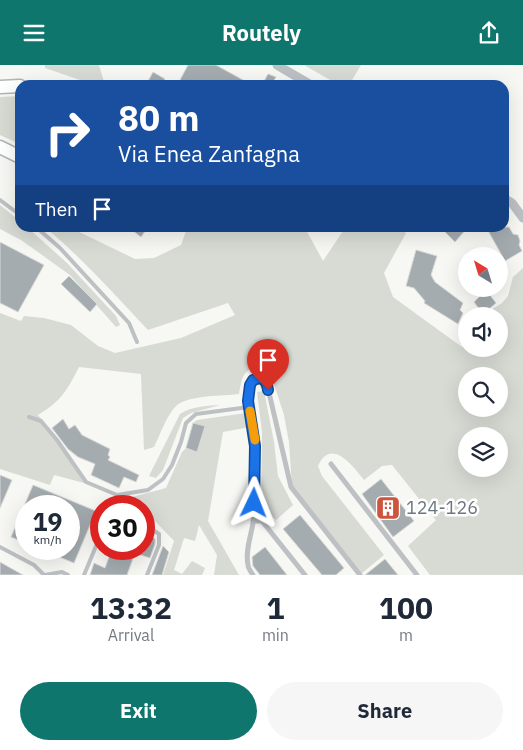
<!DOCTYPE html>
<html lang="en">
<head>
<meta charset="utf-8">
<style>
  :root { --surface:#fff; --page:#f6f6f7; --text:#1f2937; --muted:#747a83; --accent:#0f766e }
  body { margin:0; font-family:"IBM Plex Sans",sans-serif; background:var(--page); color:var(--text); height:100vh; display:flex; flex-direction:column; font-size:19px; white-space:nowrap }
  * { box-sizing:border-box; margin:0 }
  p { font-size:16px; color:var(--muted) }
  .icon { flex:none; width:28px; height:28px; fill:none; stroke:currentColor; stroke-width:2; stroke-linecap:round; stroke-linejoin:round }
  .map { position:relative; height:510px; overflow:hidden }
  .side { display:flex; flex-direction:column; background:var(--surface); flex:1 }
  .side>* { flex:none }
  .top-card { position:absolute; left:15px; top:15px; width:494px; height:152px; border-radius:15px; box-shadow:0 5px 20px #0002; background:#1a4fa0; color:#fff; overflow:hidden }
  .needle { width:32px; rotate:322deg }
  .fabs { position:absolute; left:458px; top:182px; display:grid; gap:10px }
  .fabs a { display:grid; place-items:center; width:50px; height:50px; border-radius:50%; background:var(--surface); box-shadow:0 5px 20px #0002; font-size:25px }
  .speed { position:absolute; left:15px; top:430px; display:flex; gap:10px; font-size:25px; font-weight:700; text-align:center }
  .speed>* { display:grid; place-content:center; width:65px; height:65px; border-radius:50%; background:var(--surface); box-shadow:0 5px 20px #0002; line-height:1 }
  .speed small { font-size:12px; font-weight:400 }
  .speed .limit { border:8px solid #d22; background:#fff; color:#111 }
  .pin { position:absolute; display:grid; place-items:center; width:42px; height:42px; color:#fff; margin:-51px -21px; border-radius:50% 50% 50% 0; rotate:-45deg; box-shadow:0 0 5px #0007 }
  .pin .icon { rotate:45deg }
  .me { position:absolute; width:55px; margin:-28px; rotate:2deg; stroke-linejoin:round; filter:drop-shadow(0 0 4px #0008) }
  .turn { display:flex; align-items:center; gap:18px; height:105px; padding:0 20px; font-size:22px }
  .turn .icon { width:65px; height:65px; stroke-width:2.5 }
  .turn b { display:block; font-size:35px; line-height:42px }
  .then { display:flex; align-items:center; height:48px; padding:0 20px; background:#0003; gap:10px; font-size:19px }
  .eta { display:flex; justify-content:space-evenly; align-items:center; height:85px; text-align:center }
  .eta b { font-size:30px; font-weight:800; line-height:35px }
  .cta { display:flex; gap:10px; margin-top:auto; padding:10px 20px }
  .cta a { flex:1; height:58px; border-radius:30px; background:var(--accent); color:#fff; font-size:20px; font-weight:800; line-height:58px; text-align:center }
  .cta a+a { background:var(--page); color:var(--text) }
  header { display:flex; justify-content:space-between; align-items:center; height:65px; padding:0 20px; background:var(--accent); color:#fff; font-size:22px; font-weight:800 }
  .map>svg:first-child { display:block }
</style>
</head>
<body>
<header><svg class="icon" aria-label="menu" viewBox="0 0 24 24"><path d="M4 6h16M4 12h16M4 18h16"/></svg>Routely<svg class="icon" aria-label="share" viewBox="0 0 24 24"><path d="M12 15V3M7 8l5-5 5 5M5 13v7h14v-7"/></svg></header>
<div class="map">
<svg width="523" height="510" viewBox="0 0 523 510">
  <rect width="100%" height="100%" fill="#f7f7f4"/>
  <path fill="#d7dbd4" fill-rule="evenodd" d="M 45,0 L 99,0 L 105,20 L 83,20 L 80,15 L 45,3 Z
    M 304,0 L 361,0 L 349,20 L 339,20 Z
    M 20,31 L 20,79 L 0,70 L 0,32 Z
    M 0,140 L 20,156 L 20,162 L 28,163 L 67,198 L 116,251 L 120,260 L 116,262 L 70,210 L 21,175 L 0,164 Z
    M 46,163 L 71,163 L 135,194 L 154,193 L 181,180 L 187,163 L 305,163 L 323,196 L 345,163 L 400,163 L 406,168 L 384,208 L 393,232 L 462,282 L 466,281 L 466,284 L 499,284 L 499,251 L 481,251 L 502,238 L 508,231 L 513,212 L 523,203 L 523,510 L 430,510 L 408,481 L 436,455 L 392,400 L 382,401 L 364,415 C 353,401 331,372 318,401 L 322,411 L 384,490 L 361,509 L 292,421 L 289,377 L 284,350 L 270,307 L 260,300 C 242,305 242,313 239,329 C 223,331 190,330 177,340 C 167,349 160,370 154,382 L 144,385 L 141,309 L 79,302 C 66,327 62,335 38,350 L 61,379 L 84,418 L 54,410 L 50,420 L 0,404 L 0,248 L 21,256 L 24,251 L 44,253 L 71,260 L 98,281 L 115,288 L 181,273 L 235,250 L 228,238 L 148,265 C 115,230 83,194 46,163 ZM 466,311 L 499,311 L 499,344 L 466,344 ZM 466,371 L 499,371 L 499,404 L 466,404 Z
    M 264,326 L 274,377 L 278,411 L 293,440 L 276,455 L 261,440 L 262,367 L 257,327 Z
    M 220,340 L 191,348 L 183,353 L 163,405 L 156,413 L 149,411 L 180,349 C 193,341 205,341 220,340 Z
    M 246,348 L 250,362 L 223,367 L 208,456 L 239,510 L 214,510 L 217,490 L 199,460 L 195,476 L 184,473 L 174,505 L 182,509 L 192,496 L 205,503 L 202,510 L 163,510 L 174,476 L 153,454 L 144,449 L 144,441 L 131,441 L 124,438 L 132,432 L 166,423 L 182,387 L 186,383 L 197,386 L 204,362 L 193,358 L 197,355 Z"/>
  <path fill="#a4acb0" stroke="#d8d8d7" d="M 188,0 L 216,0 L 252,20 L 189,20 L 180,15 Z
    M 153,7 L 165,14 L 161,20 L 146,20 Z
    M 268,9 L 276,12 L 271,20 L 262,20 Z
    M 128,162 L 148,162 L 141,172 Z
    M 440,162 L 468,162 L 455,177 Z
    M 486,162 L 509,162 L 513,169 L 518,170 L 520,176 L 519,180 L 522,186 L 505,196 Z
    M 0,177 L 44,200 L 18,247 L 0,238 Z
    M 416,185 L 437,191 L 431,210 L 435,217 L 463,238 L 460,245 L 463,248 L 458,259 L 424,238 L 425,236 L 414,223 L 406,221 Z
    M 69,211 L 97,239 L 90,247 L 61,219 Z
    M 486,225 L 496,238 L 483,249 L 474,237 Z
    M 63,354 L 69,364 L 75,360 L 82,370 L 110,384 L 108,390 L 110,392 L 108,395 L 139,410 L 136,417 L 124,412 L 119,423 L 91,410 L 95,399 L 78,392 L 68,384 L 52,363 Z
    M 193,358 L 205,361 L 197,387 L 186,383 Z
    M 0,410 L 12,415 L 0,443 Z
    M 381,414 L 414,456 L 393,472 L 362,429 Z
    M 33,420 L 96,446 L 74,498 L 40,484 L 69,484 L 69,476 L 76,458 L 69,454 L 69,441 L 26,441 L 26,478 L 11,472 Z
    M 300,450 L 344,503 L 336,510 L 322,510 L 283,464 Z
    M 144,464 L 154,470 L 153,472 L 155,474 L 155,479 L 150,493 L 135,488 L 127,510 L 90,510 L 94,498 L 105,503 L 112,484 L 144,484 Z
    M 163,481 L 169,487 L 162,510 L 152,510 Z
    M 265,482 L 287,510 L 260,510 L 253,501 L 252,492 Z
    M 385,494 L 398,510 L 365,510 Z
    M 0,497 L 23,510 L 0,510 Z"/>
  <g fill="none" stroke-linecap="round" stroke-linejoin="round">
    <defs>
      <path id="secondary" d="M 0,22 L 20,21
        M 0,82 L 20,92"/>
    </defs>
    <use href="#secondary" stroke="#afb5b8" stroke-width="15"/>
    <path stroke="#bdc1c4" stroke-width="4" d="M 0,135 L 20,150
      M 36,162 L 60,183 L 129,258 L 137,277
      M 29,352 L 41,356 L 57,375 L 86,417 L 117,430 L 148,425 L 163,414 L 172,400 L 181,377 L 186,358 L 196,349 L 249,342
      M 144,459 L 159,469 L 159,480 L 147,510
      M 0,482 L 34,500 L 44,510
      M 45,510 L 62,507 L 68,510
      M 84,510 L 101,469"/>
    <path stroke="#bdc1c4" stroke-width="5" d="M 331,399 L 417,510
      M 253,456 L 262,456 L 305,510
      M 253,510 C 251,507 248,503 248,500 C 245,486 251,471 253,458 C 257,434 255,408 255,384 C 255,367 238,319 260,313 L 267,319 L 291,422 L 360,510"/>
    <path stroke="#bdc1c4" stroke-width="9" d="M 277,0 L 311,20
      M 504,133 L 512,138 L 523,153"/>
    <use href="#secondary" stroke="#fff" stroke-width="12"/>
  </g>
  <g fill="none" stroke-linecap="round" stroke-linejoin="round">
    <defs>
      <path id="route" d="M 254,438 L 255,381 L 248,336 L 250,320 L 253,315 L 260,313 C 266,315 267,319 268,325"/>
    </defs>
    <use href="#route" stroke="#114b97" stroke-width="12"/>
    <use href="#route" stroke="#1a73e8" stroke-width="9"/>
    <path stroke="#f59e0b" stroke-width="9" d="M 250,346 L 255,375"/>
  </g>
  <defs>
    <symbol id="building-square" viewBox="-11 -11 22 22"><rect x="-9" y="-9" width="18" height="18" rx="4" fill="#cd553e" stroke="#fff"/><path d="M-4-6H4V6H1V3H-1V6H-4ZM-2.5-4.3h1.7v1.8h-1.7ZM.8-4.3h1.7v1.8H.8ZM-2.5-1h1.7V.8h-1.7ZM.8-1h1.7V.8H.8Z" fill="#fff"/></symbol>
  </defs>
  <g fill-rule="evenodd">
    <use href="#building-square" x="374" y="429" width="28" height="28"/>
  </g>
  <g text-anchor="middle" stroke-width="5" stroke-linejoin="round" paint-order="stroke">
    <g font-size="18" fill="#6a7981" stroke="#fff" text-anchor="start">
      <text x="406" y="449">124-126</text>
    </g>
  </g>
</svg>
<div class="fabs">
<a><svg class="needle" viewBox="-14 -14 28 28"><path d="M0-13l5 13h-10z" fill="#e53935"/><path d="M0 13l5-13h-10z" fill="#747a83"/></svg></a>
<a><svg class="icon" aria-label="sound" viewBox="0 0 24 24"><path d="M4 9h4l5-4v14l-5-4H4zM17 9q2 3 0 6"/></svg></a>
<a><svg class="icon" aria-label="search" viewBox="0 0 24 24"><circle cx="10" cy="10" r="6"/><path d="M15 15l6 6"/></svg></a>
<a><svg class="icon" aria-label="layers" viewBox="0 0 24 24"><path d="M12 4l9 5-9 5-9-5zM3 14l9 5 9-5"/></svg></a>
</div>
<div class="speed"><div>19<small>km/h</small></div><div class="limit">30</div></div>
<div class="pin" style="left:268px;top:325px;background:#d93025"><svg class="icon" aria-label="arrive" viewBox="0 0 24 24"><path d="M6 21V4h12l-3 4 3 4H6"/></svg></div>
<svg class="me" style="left:254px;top:438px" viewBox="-20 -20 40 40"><path d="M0-17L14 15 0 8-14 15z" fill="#1a73e8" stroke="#fff" stroke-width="4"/></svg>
<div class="top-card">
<div class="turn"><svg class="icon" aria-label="right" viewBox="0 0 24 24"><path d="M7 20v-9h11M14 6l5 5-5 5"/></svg><div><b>80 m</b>Via Enea Zanfagna</div></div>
<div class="then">Then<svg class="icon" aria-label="arrive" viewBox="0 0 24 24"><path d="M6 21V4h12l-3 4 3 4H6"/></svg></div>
</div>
</div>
<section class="side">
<div class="eta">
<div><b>13:32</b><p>Arrival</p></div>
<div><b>1</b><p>min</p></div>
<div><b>100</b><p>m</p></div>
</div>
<div class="cta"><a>Exit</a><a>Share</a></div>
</section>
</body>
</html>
